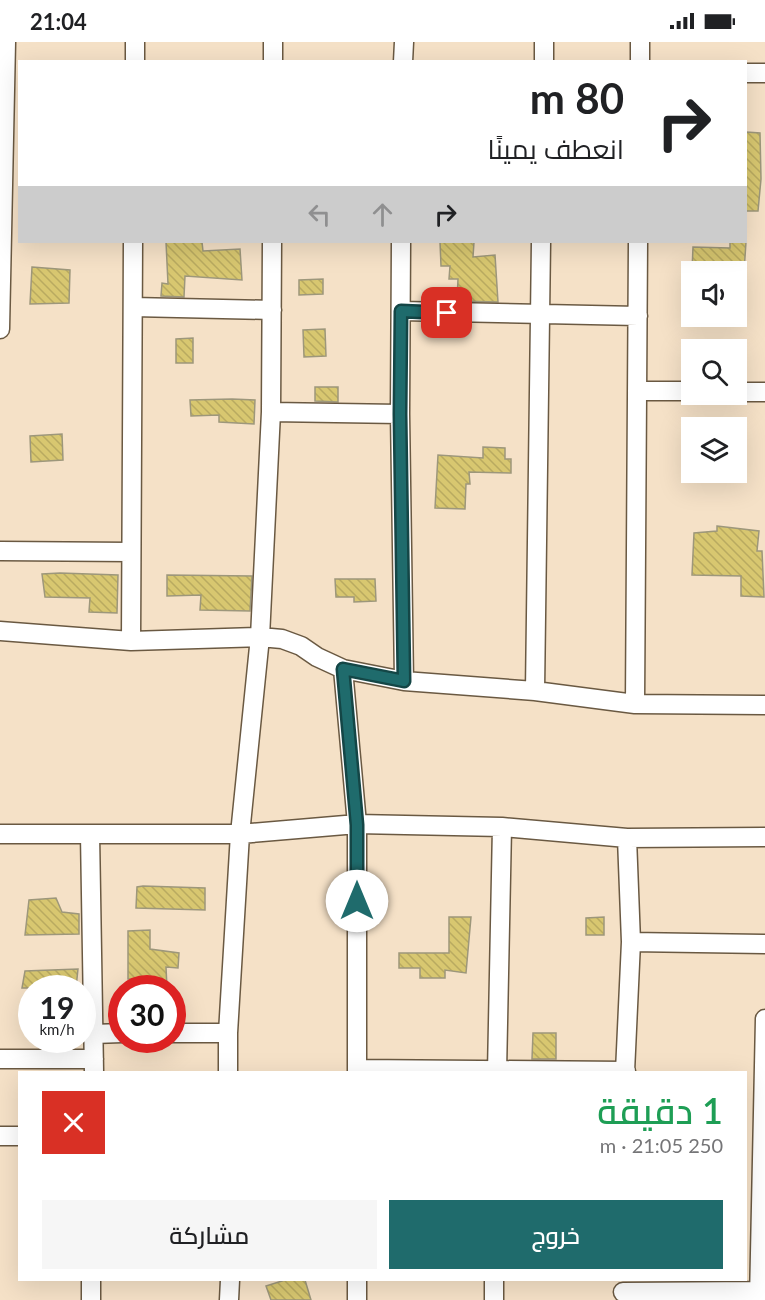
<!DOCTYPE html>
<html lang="ar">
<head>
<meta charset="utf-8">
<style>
  :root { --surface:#fff; --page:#f6f6f6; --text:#202124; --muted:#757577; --accent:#1f6b6c }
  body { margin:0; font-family:Lato,Cairo,sans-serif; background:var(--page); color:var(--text); direction:rtl; height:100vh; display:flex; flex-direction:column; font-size:22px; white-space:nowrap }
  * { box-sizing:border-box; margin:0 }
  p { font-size:20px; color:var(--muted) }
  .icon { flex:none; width:33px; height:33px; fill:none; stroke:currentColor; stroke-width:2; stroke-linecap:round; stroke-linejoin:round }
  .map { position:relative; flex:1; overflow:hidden; direction:ltr }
  .side { position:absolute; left:18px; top:1029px; width:729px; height:210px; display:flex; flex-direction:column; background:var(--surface); border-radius:0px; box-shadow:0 6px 24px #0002; direction:rtl }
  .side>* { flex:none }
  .top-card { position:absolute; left:18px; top:18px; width:729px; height:183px; border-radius:0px; box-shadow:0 6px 24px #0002; direction:rtl; background:#fff; color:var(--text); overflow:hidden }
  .buttons { position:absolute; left:681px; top:219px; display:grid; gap:12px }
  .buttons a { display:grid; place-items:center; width:66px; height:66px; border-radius:0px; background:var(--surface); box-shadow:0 6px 24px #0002; font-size:30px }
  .speed { position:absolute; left:18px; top:933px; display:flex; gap:12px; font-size:30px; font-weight:700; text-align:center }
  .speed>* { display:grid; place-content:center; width:78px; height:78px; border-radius:50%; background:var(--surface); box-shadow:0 6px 24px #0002; line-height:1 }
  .speed small { font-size:15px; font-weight:400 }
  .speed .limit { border:9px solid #d22; background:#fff; color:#111 }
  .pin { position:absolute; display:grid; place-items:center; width:51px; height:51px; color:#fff; margin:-26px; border-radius:12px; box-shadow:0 3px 9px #0006 }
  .me { position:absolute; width:66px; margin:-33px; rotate:0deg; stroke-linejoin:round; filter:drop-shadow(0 0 4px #0008) }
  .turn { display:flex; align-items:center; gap:21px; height:126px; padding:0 24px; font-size:27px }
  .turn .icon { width:78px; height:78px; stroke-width:2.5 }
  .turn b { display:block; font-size:42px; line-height:51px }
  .lanes { display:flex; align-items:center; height:57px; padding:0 24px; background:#0003; justify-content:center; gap:30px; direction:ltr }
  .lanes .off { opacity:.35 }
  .round { display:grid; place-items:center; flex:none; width:63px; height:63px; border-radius:0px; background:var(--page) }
  .overview { display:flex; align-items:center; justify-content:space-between; height:102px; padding:0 24px }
  h1 { font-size:36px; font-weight:600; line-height:45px; color:#1e9e55 }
  .action { display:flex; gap:12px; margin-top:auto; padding:12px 24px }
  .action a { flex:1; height:69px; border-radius:0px; background:var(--accent); color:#fff; font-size:24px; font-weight:600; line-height:69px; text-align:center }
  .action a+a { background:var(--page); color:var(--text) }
  .status { display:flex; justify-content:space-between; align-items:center; height:42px; padding:0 30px; background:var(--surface); direction:ltr }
  .status svg { height:16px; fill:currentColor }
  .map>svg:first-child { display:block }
</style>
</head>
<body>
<div class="status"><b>21:04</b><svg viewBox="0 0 49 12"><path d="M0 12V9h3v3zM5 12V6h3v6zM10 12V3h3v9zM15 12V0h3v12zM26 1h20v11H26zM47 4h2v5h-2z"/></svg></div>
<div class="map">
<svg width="765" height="1258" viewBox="0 0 765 1258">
  <defs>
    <pattern id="building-back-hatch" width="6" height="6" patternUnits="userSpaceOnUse" patternTransform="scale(1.5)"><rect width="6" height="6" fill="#d8c770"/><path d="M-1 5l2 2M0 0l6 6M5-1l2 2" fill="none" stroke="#b9aa60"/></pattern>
  </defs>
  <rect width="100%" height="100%" fill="#f5e1c7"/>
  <path fill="url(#building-back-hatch)" stroke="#9d977b" stroke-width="1.5" d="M 746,90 L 760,91 L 761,137 L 758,169 L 746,169 Z
    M 166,200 L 202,200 L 203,209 L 240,207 L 242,238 L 185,234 L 184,255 L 161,254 L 162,241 L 168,242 Z
    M 440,200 L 474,200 L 473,215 L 495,213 L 498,260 L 457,259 L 458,237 L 449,237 L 450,224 L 441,224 Z
    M 730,200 L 746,200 L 744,230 L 692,229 L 693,205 L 730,206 Z
    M 32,225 L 70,228 L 69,261 L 30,262 Z
    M 323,237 L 323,252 L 299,253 L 299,238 Z
    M 325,287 L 326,314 L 304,315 L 303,288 Z
    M 193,296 L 193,321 L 176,321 L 176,297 Z
    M 315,345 L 338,345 L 338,360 L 315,359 Z
    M 232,357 L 255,358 L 254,382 L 219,380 L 219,373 L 191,374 L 190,358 Z
    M 62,392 L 63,418 L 31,420 L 30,394 Z
    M 483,405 L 505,406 L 505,417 L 511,417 L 511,431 L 469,430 L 470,442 L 466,442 L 465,467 L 435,466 L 438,413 L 483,416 Z
    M 717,484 L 759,489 L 757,509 L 762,509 L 764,555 L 741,554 L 741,534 L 692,533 L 694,491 L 717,489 Z
    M 60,531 L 118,533 L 117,571 L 89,570 L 90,556 L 45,555 L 42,532 Z
    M 167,533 L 252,534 L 250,569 L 200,568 L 201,553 L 167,554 Z
    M 335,537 L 375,537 L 376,559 L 354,560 L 354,555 L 336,555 Z
    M 143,844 L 205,846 L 205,868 L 136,866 L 137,845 Z
    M 56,856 L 62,870 L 79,872 L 79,892 L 25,893 L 29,858 Z
    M 449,875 L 471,875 L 466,931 L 445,928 L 445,936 L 420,936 L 420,926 L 399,926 L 399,911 L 449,911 Z
    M 604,875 L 604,893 L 586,893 L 586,876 Z
    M 150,888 L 150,907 L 179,911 L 178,926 L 166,925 L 167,946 L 130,946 L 130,937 L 128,937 L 128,889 Z
    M 78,927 L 76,946 L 22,946 L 25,929 Z
    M 533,991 L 556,991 L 556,1017 L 532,1017 Z
    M 285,1238 L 305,1238 L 311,1258 L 271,1258 L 266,1244 Z"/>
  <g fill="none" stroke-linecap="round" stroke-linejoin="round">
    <defs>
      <path id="minor" d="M 135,20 L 135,0
        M 273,20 L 273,0
        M 403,20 L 404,0
        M 544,20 L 544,0
        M 640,20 L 640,0
        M 746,31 L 765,31
        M 401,200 L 400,372 L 404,639
        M 133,265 L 272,268
        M 401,269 L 638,274
        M 0,287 L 6,0
        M 637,349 L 692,349
        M 736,350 L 765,350
        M 271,370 L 400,372
        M 0,509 L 131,510
        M 0,589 L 131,599 L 260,595 L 282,597 L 301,604 L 317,615 L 343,627 L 404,639 L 535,649 L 635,662 L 765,663
        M 131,599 L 133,200
        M 343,627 L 357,782 L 357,1030
        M 535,649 L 541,200
        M 635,662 L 638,200
        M 0,792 L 240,792 L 357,782 L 502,785 L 627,796 L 765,795
        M 90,792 L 94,1030
        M 631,900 L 765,902
        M 172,991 L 228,991
        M 94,992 L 122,991
        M 0,1017 L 94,1017
        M 357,1027 L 626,1029
        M 228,1030 L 228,991 L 240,792 L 260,595 L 271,370 L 272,200
        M 497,1030 L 502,785
        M 625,1030 L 631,900 L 627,796
        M 0,1094 L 20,1094
        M 623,1250 L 759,1249
        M 91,1258 L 91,1238
        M 229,1258 L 230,1238
        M 357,1258 L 357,1238
        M 494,1258 L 494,1238
        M 759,1258 L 765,977"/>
    </defs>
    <use href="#minor" stroke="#6a5942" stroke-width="21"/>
    <use href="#minor" stroke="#fff" stroke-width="18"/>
  </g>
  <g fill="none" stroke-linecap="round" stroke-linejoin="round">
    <defs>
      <path id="route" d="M 357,859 L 357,783 L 343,627 L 404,639 L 400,372 L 401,269 L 447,271"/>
    </defs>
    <use href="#route" stroke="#144646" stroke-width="15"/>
    <use href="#route" stroke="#1f6b6c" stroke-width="10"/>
  </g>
</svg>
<div class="buttons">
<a><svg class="icon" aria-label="sound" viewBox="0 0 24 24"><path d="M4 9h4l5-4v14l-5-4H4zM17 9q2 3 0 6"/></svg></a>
<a><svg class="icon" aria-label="search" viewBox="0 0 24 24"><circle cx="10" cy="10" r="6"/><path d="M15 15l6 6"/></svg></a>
<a><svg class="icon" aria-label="layers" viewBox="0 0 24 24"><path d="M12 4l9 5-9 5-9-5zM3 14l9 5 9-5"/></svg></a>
</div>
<div class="speed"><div>19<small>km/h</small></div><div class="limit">30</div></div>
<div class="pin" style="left:447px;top:271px;background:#d93025"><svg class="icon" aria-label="arrive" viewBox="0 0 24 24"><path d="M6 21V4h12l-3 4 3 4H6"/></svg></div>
<svg class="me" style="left:357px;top:859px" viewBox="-20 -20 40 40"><circle r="19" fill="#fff"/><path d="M0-13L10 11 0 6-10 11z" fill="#1f6b6c"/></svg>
<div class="top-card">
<div class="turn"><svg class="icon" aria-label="right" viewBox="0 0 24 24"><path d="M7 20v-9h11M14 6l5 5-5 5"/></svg><div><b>80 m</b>انعطف يمينًا</div></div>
<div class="lanes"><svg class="icon off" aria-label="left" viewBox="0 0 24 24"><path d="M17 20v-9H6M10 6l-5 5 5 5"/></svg><svg class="icon off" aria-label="ahead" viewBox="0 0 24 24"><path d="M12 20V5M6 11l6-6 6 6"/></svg><svg class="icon" aria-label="right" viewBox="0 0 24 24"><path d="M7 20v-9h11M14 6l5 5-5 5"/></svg></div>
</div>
<section class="side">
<div class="overview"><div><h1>1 دقيقة</h1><p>250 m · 21:05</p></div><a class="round" style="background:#d93025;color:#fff"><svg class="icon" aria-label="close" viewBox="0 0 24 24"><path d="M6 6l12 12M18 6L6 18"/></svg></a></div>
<div class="action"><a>خروج</a><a>مشاركة</a></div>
</section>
</div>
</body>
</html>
